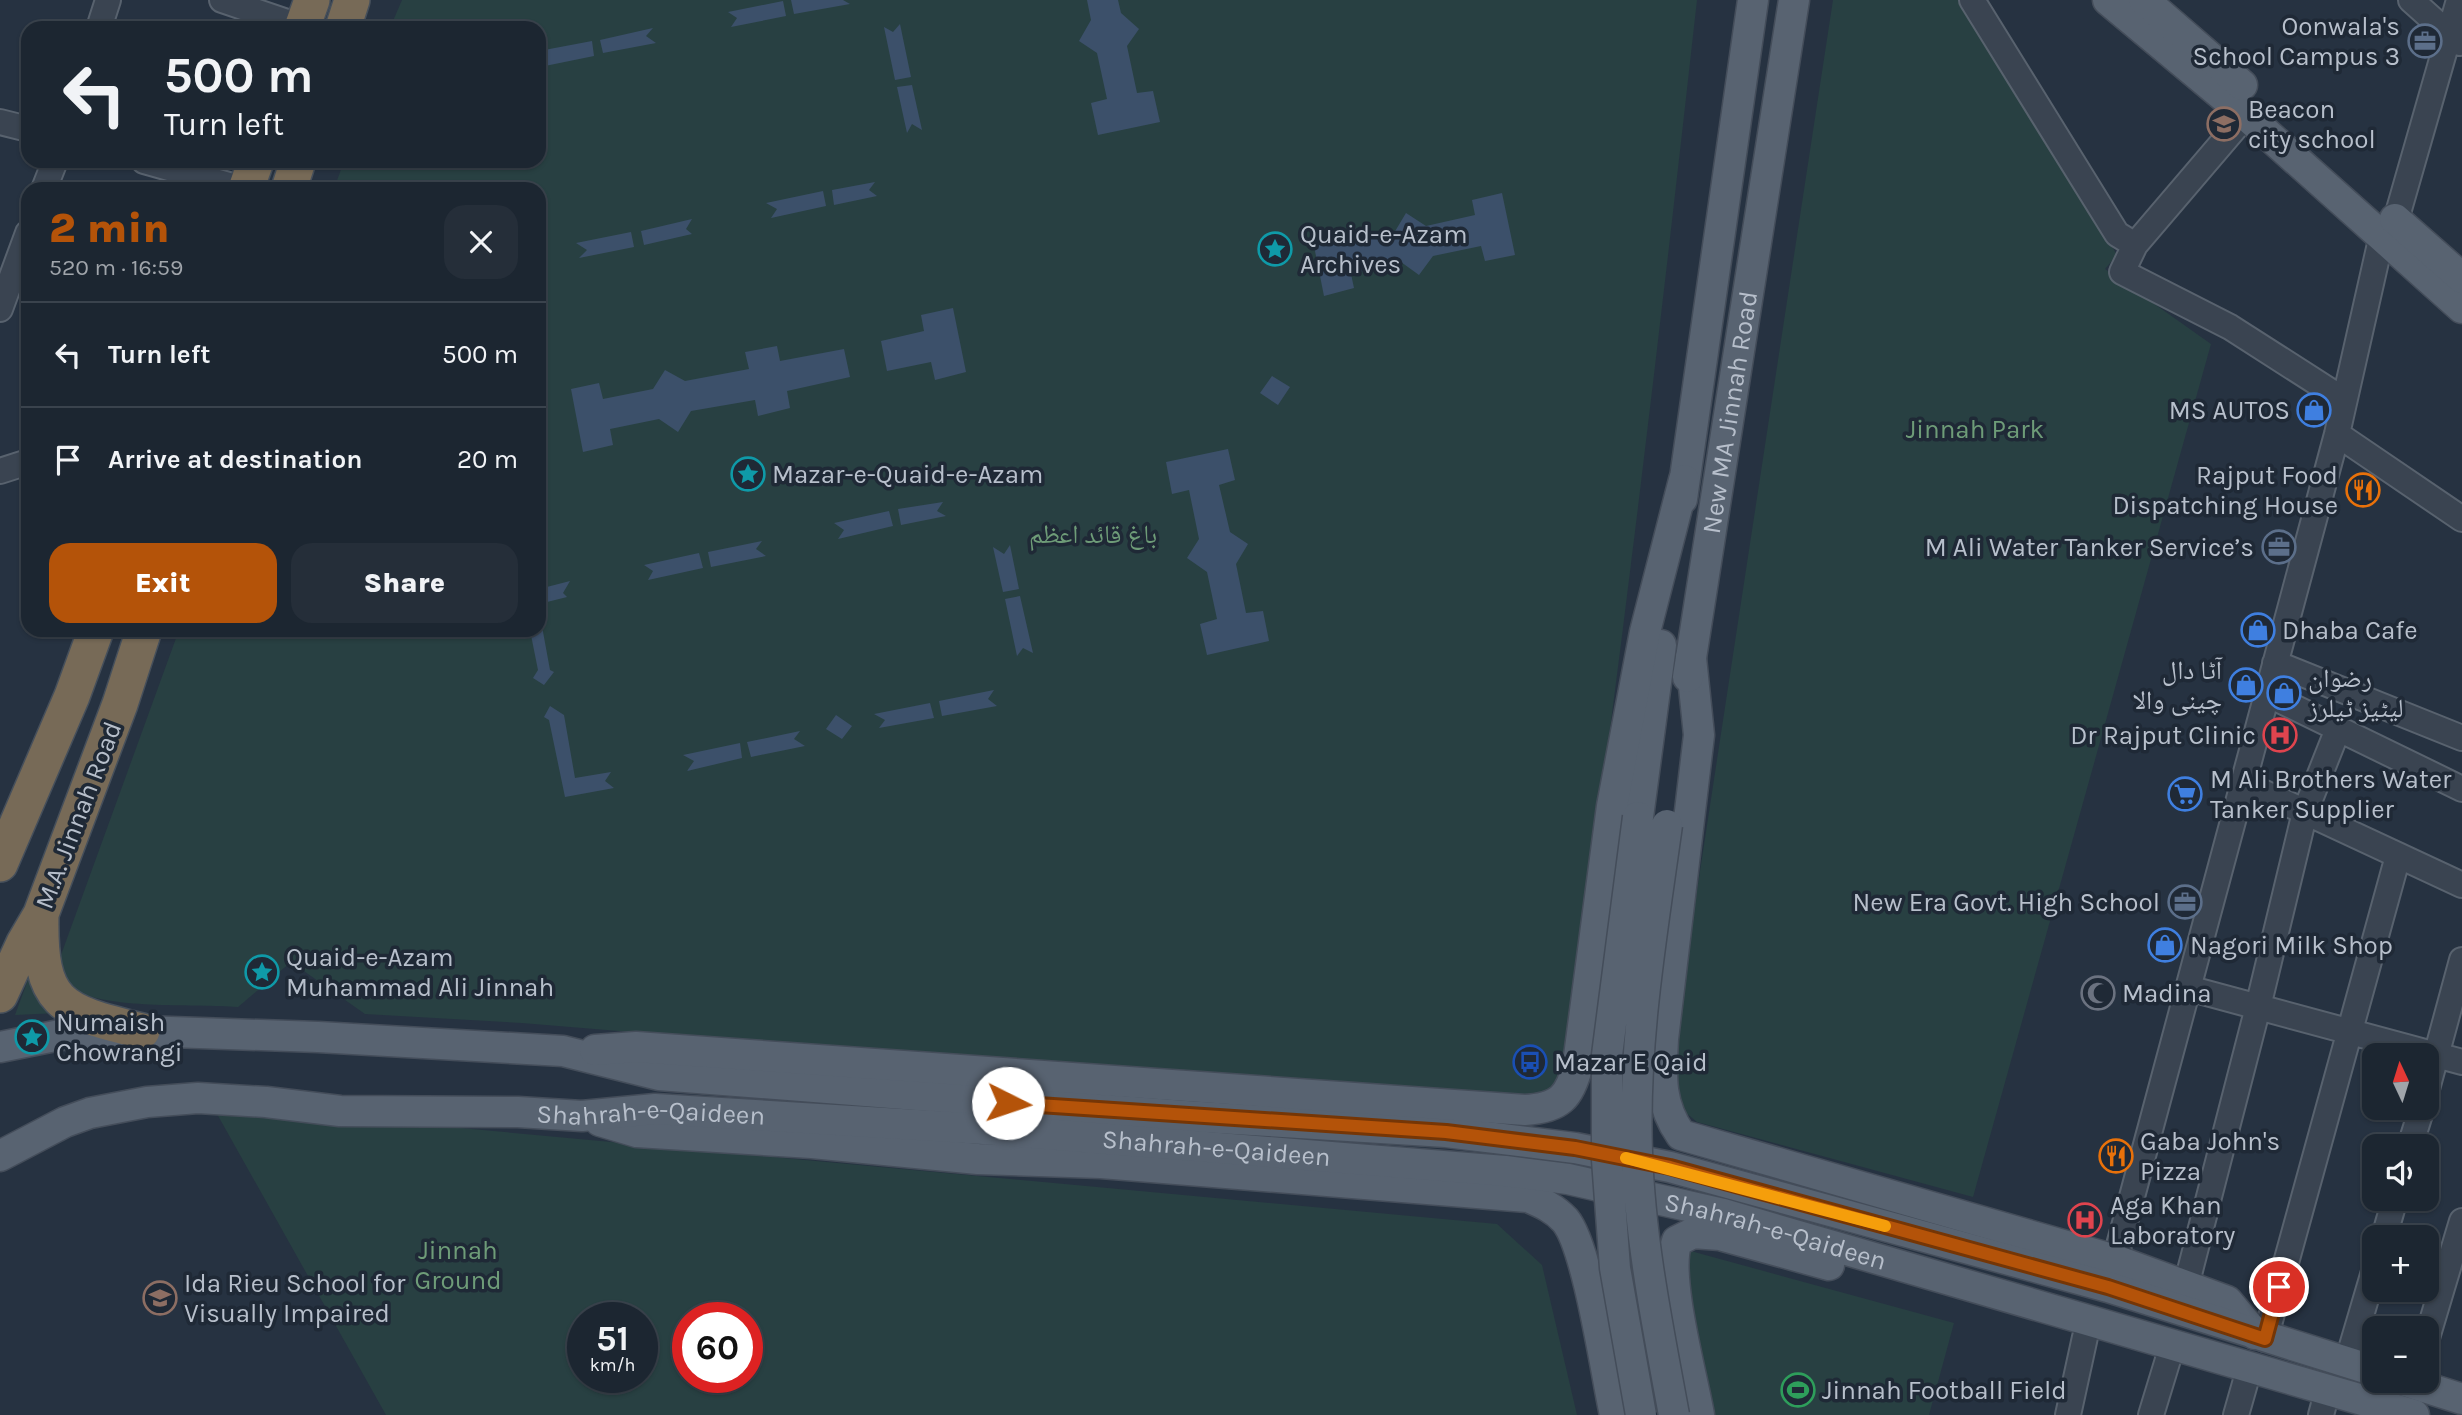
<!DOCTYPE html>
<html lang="en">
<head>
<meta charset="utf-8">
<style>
  :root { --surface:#1c2631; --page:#252e39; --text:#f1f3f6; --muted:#a0a5ab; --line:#3a434d; --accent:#b45309 }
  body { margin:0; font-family:Karla,"Noto Naskh Arabic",sans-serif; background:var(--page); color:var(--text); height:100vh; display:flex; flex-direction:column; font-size:26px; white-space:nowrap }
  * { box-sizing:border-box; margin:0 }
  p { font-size:23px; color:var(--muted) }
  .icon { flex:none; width:38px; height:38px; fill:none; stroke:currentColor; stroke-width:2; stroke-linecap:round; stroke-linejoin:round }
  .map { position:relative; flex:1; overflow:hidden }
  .drawer { position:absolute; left:21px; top:182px; width:525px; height:455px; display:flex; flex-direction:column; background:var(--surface); border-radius:21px; box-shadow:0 2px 5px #0004,0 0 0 2px var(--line) }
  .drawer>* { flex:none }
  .guide { position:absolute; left:21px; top:21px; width:525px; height:147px; border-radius:21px; box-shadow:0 2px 5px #0004,0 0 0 2px var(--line); background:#1c2631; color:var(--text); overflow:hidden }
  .needle { width:46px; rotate:356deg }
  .fabs { position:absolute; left:2362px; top:1043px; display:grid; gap:14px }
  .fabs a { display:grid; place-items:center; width:77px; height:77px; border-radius:14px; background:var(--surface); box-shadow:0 2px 5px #0004,0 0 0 2px var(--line); font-size:35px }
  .speed { position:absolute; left:567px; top:1302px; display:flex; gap:14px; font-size:35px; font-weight:700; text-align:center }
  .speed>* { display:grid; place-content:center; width:91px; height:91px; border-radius:50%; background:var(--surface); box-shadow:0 2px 5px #0004,0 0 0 2px var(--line); line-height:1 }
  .speed small { font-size:18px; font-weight:400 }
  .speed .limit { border:10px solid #d22; background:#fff; color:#111 }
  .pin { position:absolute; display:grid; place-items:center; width:60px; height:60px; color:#fff; margin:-30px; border:4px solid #fff; border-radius:50%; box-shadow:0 2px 7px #0007 }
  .me { position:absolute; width:77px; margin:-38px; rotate:94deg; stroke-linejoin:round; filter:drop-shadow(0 0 5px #0008) }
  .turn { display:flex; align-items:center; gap:24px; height:147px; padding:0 28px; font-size:32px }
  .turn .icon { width:91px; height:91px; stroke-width:2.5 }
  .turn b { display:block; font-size:49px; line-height:60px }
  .round { display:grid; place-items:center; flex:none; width:74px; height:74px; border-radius:21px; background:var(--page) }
  .head { display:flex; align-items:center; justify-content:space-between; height:119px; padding:0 28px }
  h1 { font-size:42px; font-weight:800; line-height:52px; color:var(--accent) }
  .button { display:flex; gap:14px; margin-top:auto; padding:14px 28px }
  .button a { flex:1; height:80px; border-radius:21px; background:var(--accent); color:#fff; font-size:28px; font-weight:800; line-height:80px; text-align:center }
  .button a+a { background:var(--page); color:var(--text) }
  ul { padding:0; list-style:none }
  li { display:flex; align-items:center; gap:21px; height:105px; padding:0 28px; border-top:2px solid var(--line) }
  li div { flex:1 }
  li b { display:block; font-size:26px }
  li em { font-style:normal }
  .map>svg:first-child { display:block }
</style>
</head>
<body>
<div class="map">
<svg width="2462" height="1415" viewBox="0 0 2462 1415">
  <rect width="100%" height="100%" fill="#263241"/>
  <path fill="#284042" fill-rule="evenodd" d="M 402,0 L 1697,0 C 1657,360 1614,718 1563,1076 L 1548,1092 L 1532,1098 L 984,1061 L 522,1023 L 365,1014 L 291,962 L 238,1007 C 197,1004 113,1009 79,992 C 65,984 60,970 61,955 L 179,630 L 539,630 L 539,189 L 334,189 L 344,161 L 539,161 L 539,28 L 390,28 Z
    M 1833,0 L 1965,0 L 2117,255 L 2105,269 L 2211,344 L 1973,1197 L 1697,1122 L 1679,1107 L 1673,1048 Z
    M 29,977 L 58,1013 L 15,1015 Z
    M 212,1105 L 1497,1224 L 1542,1265 L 1577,1415 L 386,1415 ZM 583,1318 L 642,1318 L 642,1377 L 583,1377 ZM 688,1318 L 747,1318 L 747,1377 L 688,1377 Z
    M 1687,1250 L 1954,1323 L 1929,1415 L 1713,1415 L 1689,1302 Z"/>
  <path fill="#3c506a" d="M 791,0 L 843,0 L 850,4 L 794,14 Z
    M 1087,0 L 1118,0 L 1121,13 L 1139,29 L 1127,46 L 1137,93 L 1153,91 L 1160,122 L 1098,135 L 1091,103 L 1107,99 L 1097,53 L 1079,41 L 1091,20 Z
    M 783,1 L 786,16 L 731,27 L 737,18 L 728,12 Z
    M 900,24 L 911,77 L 895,80 L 884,27 L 893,32 Z
    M 653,28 L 646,36 L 656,43 L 603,53 L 600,40 Z
    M 592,41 L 594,56 L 540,67 L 546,59 L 539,51 Z
    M 912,85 L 922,130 L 912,124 L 907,133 L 897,87 Z
    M 875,182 L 869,190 L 877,196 L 834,205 L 832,190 Z
    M 823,191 L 826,206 L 771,218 L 777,209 L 766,203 Z
    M 1502,193 L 1515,255 L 1485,261 L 1481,246 L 1433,256 L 1419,275 L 1401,262 L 1351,274 L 1354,288 L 1324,296 L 1312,236 L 1342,228 L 1345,243 L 1394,233 L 1406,213 L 1426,226 L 1475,215 L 1472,200 Z
    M 692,219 L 686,229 L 692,234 L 644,245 L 641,231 Z
    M 631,232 L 634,247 L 579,258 L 587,250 L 576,243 Z
    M 953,308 L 966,372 L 935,380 L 931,362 L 887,371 L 881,341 L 924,331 L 921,315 Z
    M 777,346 L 780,361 L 844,349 L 850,377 L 787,391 L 790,408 L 758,416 L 755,400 L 691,411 L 678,432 L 659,419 L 610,429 L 613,445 L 583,452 L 571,389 L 599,383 L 603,399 L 653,389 L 665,370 L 685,381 L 749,369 L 745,352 Z
    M 1272,376 L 1290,387 L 1278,405 L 1260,393 Z
    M 1228,449 L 1235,480 L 1219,485 L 1230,532 L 1248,544 L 1236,564 L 1246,613 L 1263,611 L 1269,641 L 1207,655 L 1200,624 L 1217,619 L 1207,572 L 1187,558 L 1199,539 L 1189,490 L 1172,494 L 1166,462 Z
    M 943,502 L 937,511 L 946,516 L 901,525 L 898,509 Z
    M 889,511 L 893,526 L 838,539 L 844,530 L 834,523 Z
    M 762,541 L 756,549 L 766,556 L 711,567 L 708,552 Z
    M 1010,545 L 1019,589 L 1003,592 L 993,547 L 1004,554 Z
    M 699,553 L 703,568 L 648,580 L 653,571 L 644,565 Z
    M 570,581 L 563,593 L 567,597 L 539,604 L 539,589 Z
    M 1020,596 L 1033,653 L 1023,648 L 1017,656 L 1005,599 Z
    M 539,610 L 550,670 L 554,672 L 544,685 L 533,678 L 538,670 L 530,630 L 539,630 Z
    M 994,690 L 988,699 L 997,706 L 942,716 L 939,701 Z
    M 930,703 L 934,718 L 879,728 L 885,720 L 874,714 Z
    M 550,706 L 564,715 L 575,778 L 611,772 L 605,781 L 614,788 L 565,797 L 549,720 L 544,717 Z
    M 836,715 L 852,726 L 842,739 L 826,729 Z
    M 800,731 L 794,739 L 805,746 L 751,757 L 747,742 Z
    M 740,743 L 742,758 L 687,771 L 694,761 L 683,755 Z"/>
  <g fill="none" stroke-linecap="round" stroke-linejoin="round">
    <defs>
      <path id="minor" d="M 222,0 L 302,27
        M 1972,0 L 2117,234 L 2135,245
        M 2411,0 L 2459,43
        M 99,28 L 108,0
        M 2246,115 L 2135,245 L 2122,272 L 2230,327 L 2344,400
        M 0,122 L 28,129
        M 144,161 L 243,189
        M 44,189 L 55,161
        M 0,309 L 28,233
        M 2337,434 L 2462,519
        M 0,471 L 28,462
        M 2275,663 L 2462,738
        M 2267,694 L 2462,789
        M 2243,783 L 2462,885
        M 2188,988 L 2462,1062
        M 2427,1089 L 2462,960
        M 2410,1146 L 2422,1108
        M 2384,1237 L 2395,1199
        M 2115,1260 L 2337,434 L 2382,235 L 2396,220 L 2459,0
        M 2186,1286 L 2258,1007 L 2305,812 L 2338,729
        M 2427,1338 L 2462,1221
        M 2265,1339 L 2398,856
        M 2347,1363 L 2375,1268
        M 2068,1415 L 2085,1337
        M 2151,1415 L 2173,1343
        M 2236,1415 L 2250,1366
        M 2321,1415 L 2328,1389"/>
      <g id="major">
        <path d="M 2108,0 L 2246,115 L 2462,308"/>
        <path d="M 2144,0 L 2242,85"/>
        <path d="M 2395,219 L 2462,278"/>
        <path d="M 1682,499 L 1753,0"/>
        <path d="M 1691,658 L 1699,735 L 1663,1039 C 1661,1076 1659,1104 1681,1135 L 2115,1260 L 2227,1301 L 2255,1334"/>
        <path id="s1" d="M 1688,677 L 1794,0"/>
        <path d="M 1638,817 L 1661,645"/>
        <path d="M 0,1047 L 60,1035 L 142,1031 L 318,1037 L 563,1051 L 659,1075 L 1185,1116 L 1446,1132 L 1575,1148 L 1670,1167 L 2108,1287 L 2375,1371"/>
        <path d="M 595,1050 L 636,1047 L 1525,1110 C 1560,1108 1570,1097 1578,1064 L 1612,806 L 1645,632 L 1684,480"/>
        <path d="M 600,1121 L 637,1132 L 812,1143 L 978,1159 L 1101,1163 L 1528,1197 C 1542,1203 1554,1208 1565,1220 C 1588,1247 1606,1374 1615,1415"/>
        <path id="s2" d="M 0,1156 L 65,1122 L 90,1113 L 147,1102 L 198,1098 L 266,1102 L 340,1111 L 518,1112 L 582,1116 L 655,1109 L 983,1129 L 1505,1171 L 1568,1179 L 1723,1214 L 2414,1415"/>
        <path d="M 2405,1381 L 2462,1399"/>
        <path d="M 1699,1415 C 1692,1375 1664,1275 1677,1241 L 1693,1233 L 1720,1235 L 1829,1265"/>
      </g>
      <path id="highway" d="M 302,28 L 312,0
        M 343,28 L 352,0
        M 246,189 L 256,161
        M 289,189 L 298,161
        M 0,864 L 72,696 L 96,630
        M 41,914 C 39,1004 59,1011 142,1031
        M 0,995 L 24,943 L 41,914 L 120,704 L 144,630"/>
    </defs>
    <use href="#minor" stroke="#58626e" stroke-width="28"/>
    <use href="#major" stroke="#444d5a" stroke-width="33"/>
    <use href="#highway" stroke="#454f5b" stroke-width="38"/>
    <use href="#minor" stroke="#3a4451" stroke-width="24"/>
    <use href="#major" stroke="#586371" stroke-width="30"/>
    <use href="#highway" stroke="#776a57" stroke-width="35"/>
    <defs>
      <path id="major-bridge" d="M 1638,817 L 1607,1055 L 1607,1160 L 1615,1268 L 1641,1415
        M 1667,825 C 1652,933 1633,1042 1637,1152 C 1640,1241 1658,1328 1674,1415"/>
    </defs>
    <use href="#major-bridge" stroke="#444d5a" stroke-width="33" stroke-linecap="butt"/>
    <use href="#major-bridge" stroke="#586371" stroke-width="30"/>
  </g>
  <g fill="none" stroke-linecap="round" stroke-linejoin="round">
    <defs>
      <path id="route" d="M 1008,1103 L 1446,1132 L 1575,1148 L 1670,1167 L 2108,1287 L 2265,1339 L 2279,1287"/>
    </defs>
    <use href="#route" stroke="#753606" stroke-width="18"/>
    <use href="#route" stroke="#b45309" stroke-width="12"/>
    <path stroke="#f59e0b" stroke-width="12" d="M 1626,1158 L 1885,1226"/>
  </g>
  <defs>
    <symbol id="office-ring" viewBox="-11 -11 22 22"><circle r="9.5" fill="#1f2936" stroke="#5c6f8a" stroke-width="1.5"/><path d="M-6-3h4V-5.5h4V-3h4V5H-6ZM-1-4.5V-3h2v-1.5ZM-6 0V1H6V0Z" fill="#5c6f8a"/></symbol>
    <symbol id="school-ring" viewBox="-11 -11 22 22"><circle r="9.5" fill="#1f2936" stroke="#8d6e63" stroke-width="1.5"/><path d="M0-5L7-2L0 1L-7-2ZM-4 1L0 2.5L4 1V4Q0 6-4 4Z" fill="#8d6e63"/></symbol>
    <symbol id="sight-ring" viewBox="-11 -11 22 22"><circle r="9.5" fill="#1f2936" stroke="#0f9aa8" stroke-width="1.5"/><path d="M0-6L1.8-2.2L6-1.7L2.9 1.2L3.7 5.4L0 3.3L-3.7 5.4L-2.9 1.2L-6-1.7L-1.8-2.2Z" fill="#0f9aa8"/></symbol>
    <symbol id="shop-ring" viewBox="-11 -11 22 22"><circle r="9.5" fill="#1f2936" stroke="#3f7fe0" stroke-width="1.5"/><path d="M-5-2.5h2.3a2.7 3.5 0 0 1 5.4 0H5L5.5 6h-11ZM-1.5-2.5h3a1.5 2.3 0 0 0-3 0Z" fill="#3f7fe0"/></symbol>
    <symbol id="restaurant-ring" viewBox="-11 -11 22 22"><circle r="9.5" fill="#1f2936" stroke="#e8710a" stroke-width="1.5"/><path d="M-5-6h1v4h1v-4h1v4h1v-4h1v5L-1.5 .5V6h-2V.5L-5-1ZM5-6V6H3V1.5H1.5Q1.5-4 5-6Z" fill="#e8710a"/></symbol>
    <symbol id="hospital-ring" viewBox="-11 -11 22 22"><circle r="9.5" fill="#1f2936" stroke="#e0444e" stroke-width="1.5"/><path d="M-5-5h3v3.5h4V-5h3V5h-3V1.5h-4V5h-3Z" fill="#e0444e"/></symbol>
    <symbol id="supermarket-ring" viewBox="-11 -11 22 22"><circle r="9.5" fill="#1f2936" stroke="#3f7fe0" stroke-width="1.5"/><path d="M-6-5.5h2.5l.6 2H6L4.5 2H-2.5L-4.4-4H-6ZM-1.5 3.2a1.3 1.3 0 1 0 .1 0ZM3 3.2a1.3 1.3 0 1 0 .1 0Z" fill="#3f7fe0"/></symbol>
    <symbol id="mosque-ring" viewBox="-11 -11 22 22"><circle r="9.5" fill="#1f2936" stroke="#6b7280" stroke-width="1.5"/><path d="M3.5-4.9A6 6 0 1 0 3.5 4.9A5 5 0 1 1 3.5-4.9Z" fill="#6b7280"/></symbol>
    <symbol id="bus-ring" viewBox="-11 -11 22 22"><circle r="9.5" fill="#1f2936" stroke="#1a4fb4" stroke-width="1.5"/><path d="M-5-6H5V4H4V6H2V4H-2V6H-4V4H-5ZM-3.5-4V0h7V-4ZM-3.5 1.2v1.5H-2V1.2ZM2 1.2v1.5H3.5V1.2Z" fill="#1a4fb4"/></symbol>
    <symbol id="university-ring" viewBox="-11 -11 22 22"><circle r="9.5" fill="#1f2936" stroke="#8d6e63" stroke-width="1.5"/><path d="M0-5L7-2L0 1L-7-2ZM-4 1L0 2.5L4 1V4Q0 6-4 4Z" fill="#8d6e63"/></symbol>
    <symbol id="stadium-ring" viewBox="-11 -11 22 22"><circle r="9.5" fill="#1f2936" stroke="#2e9e5b" stroke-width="1.5"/><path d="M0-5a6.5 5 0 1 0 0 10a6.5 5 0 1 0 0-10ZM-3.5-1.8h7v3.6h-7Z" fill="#2e9e5b"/></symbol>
  </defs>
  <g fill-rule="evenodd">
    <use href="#office-ring" x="2406" y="22" width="38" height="38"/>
    <use href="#school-ring" x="2205" y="105" width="38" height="38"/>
    <use href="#sight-ring" x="1256" y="230" width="38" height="38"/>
    <use href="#shop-ring" x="2295" y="391" width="38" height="38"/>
    <use href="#sight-ring" x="729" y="455" width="38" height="38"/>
    <use href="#restaurant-ring" x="2344" y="471" width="38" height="38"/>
    <use href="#office-ring" x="2260" y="528" width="38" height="38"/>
    <use href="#shop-ring" x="2239" y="611" width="38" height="38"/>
    <use href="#shop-ring" x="2227" y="666" width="38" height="38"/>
    <use href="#shop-ring" x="2265" y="674" width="38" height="38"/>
    <use href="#hospital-ring" x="2261" y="716" width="38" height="38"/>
    <use href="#supermarket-ring" x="2166" y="775" width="38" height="38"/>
    <use href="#office-ring" x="2166" y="883" width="38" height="38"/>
    <use href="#shop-ring" x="2146" y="926" width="38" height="38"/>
    <use href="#sight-ring" x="243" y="953" width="38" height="38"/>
    <use href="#mosque-ring" x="2079" y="974" width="38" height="38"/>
    <use href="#sight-ring" x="13" y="1018" width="38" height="38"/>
    <use href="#bus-ring" x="1511" y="1043" width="38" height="38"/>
    <use href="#restaurant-ring" x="2097" y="1137" width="38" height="38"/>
    <use href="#hospital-ring" x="2066" y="1201" width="38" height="38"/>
    <use href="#university-ring" x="141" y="1279" width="38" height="38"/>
    <use href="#stadium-ring" x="1779" y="1371" width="38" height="38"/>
  </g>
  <g text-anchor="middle" stroke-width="7" stroke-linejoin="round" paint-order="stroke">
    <g font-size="26" fill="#b7bfcb" stroke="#1f2936" text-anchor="start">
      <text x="2400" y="35" text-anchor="end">Oonwala's<tspan x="2400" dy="30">School Campus 3</tspan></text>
      <text x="2248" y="118">Beacon<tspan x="2248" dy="30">city school</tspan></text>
      <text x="1300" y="243">Quaid-e-Azam<tspan x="1300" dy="30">Archives</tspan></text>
      <text x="2290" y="419" text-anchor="end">MS AUTOS</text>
      <text x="772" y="483">Mazar-e-Quaid-e-Azam</text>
      <text x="2338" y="484" text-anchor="end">Rajput Food<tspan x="2338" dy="30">Dispatching House</tspan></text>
      <text x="2254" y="556" text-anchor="end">M Ali Water Tanker Service’s</text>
      <text x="2282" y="639">Dhaba Cafe</text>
      <text x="2222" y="679" text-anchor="end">آٹا دال<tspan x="2222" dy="30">چینی والا</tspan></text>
      <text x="2308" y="687">رضوان<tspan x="2308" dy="30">لیٹیز ٹیلرز</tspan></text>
      <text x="2256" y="744" text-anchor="end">Dr Rajput Clinic</text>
      <text x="2210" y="788">M Ali Brothers Water<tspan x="2210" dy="30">Tanker Supplier</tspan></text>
      <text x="2160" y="911" text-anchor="end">New Era Govt. High School</text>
      <text x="2190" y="954">Nagori Milk Shop</text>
      <text x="286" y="966">Quaid-e-Azam<tspan x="286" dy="30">Muhammad Ali Jinnah</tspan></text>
      <text x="2122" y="1002">Madina</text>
      <text x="56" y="1031">Numaish<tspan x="56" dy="30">Chowrangi</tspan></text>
      <text x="1554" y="1071">Mazar E Qaid</text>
      <text x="2140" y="1150">Gaba John's<tspan x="2140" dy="30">Pizza</tspan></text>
      <text x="2110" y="1214">Aga Khan<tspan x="2110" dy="30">Laboratory</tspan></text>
      <text x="184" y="1292">Ida Rieu School for<tspan x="184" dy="30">Visually Impaired</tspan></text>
      <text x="1822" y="1399">Jinnah Football Field</text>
    </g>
    <g font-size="26" fill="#b7bfcb" stroke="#1f2936">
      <text dy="9" stroke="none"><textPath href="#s1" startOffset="268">New MA Jinnah Road</textPath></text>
      <text transform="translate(78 815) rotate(-69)" y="9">M.A. Jinnah Road</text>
      <text dy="9" stroke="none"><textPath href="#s2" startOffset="663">Shahrah-e-Qaideen</textPath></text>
      <text dy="9" stroke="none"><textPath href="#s2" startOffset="1230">Shahrah-e-Qaideen</textPath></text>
      <text dy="9" stroke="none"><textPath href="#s2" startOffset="1797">Shahrah-e-Qaideen</textPath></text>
    </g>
    <g font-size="26" fill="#6e9c78" stroke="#1f2936">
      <text x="1975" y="438">Jinnah Park</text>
      <text x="1093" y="543">باغ قائد اعظم</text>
      <text x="458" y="1259">Jinnah<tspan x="458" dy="30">Ground</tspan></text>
    </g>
  </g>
</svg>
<div class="fabs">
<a><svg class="needle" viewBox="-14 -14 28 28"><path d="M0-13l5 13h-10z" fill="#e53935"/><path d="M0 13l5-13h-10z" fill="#a0a5ab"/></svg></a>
<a><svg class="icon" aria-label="sound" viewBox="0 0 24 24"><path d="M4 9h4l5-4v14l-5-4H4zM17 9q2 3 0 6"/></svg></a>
<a>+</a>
<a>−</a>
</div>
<div class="speed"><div>51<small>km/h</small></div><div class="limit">60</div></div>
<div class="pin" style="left:2279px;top:1287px;background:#d93025"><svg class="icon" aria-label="arrive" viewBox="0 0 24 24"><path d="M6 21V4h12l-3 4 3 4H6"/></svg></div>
<svg class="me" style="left:1008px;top:1103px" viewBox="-20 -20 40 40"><circle r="19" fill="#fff"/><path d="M0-13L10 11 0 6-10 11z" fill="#b45309"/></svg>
<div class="guide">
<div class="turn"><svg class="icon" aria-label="left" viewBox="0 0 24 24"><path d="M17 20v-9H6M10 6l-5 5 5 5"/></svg><div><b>500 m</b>Turn left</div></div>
</div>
<section class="drawer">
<div class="head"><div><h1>2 min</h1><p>520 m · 16:59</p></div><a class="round"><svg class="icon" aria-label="close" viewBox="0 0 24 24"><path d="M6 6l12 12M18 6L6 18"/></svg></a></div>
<ul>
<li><svg class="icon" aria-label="left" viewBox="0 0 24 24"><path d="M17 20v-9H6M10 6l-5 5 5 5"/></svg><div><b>Turn left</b></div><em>500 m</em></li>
<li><svg class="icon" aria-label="arrive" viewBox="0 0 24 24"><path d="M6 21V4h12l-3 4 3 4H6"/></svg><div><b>Arrive at destination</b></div><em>20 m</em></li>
</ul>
<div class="button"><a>Exit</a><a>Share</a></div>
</section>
</div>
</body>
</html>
